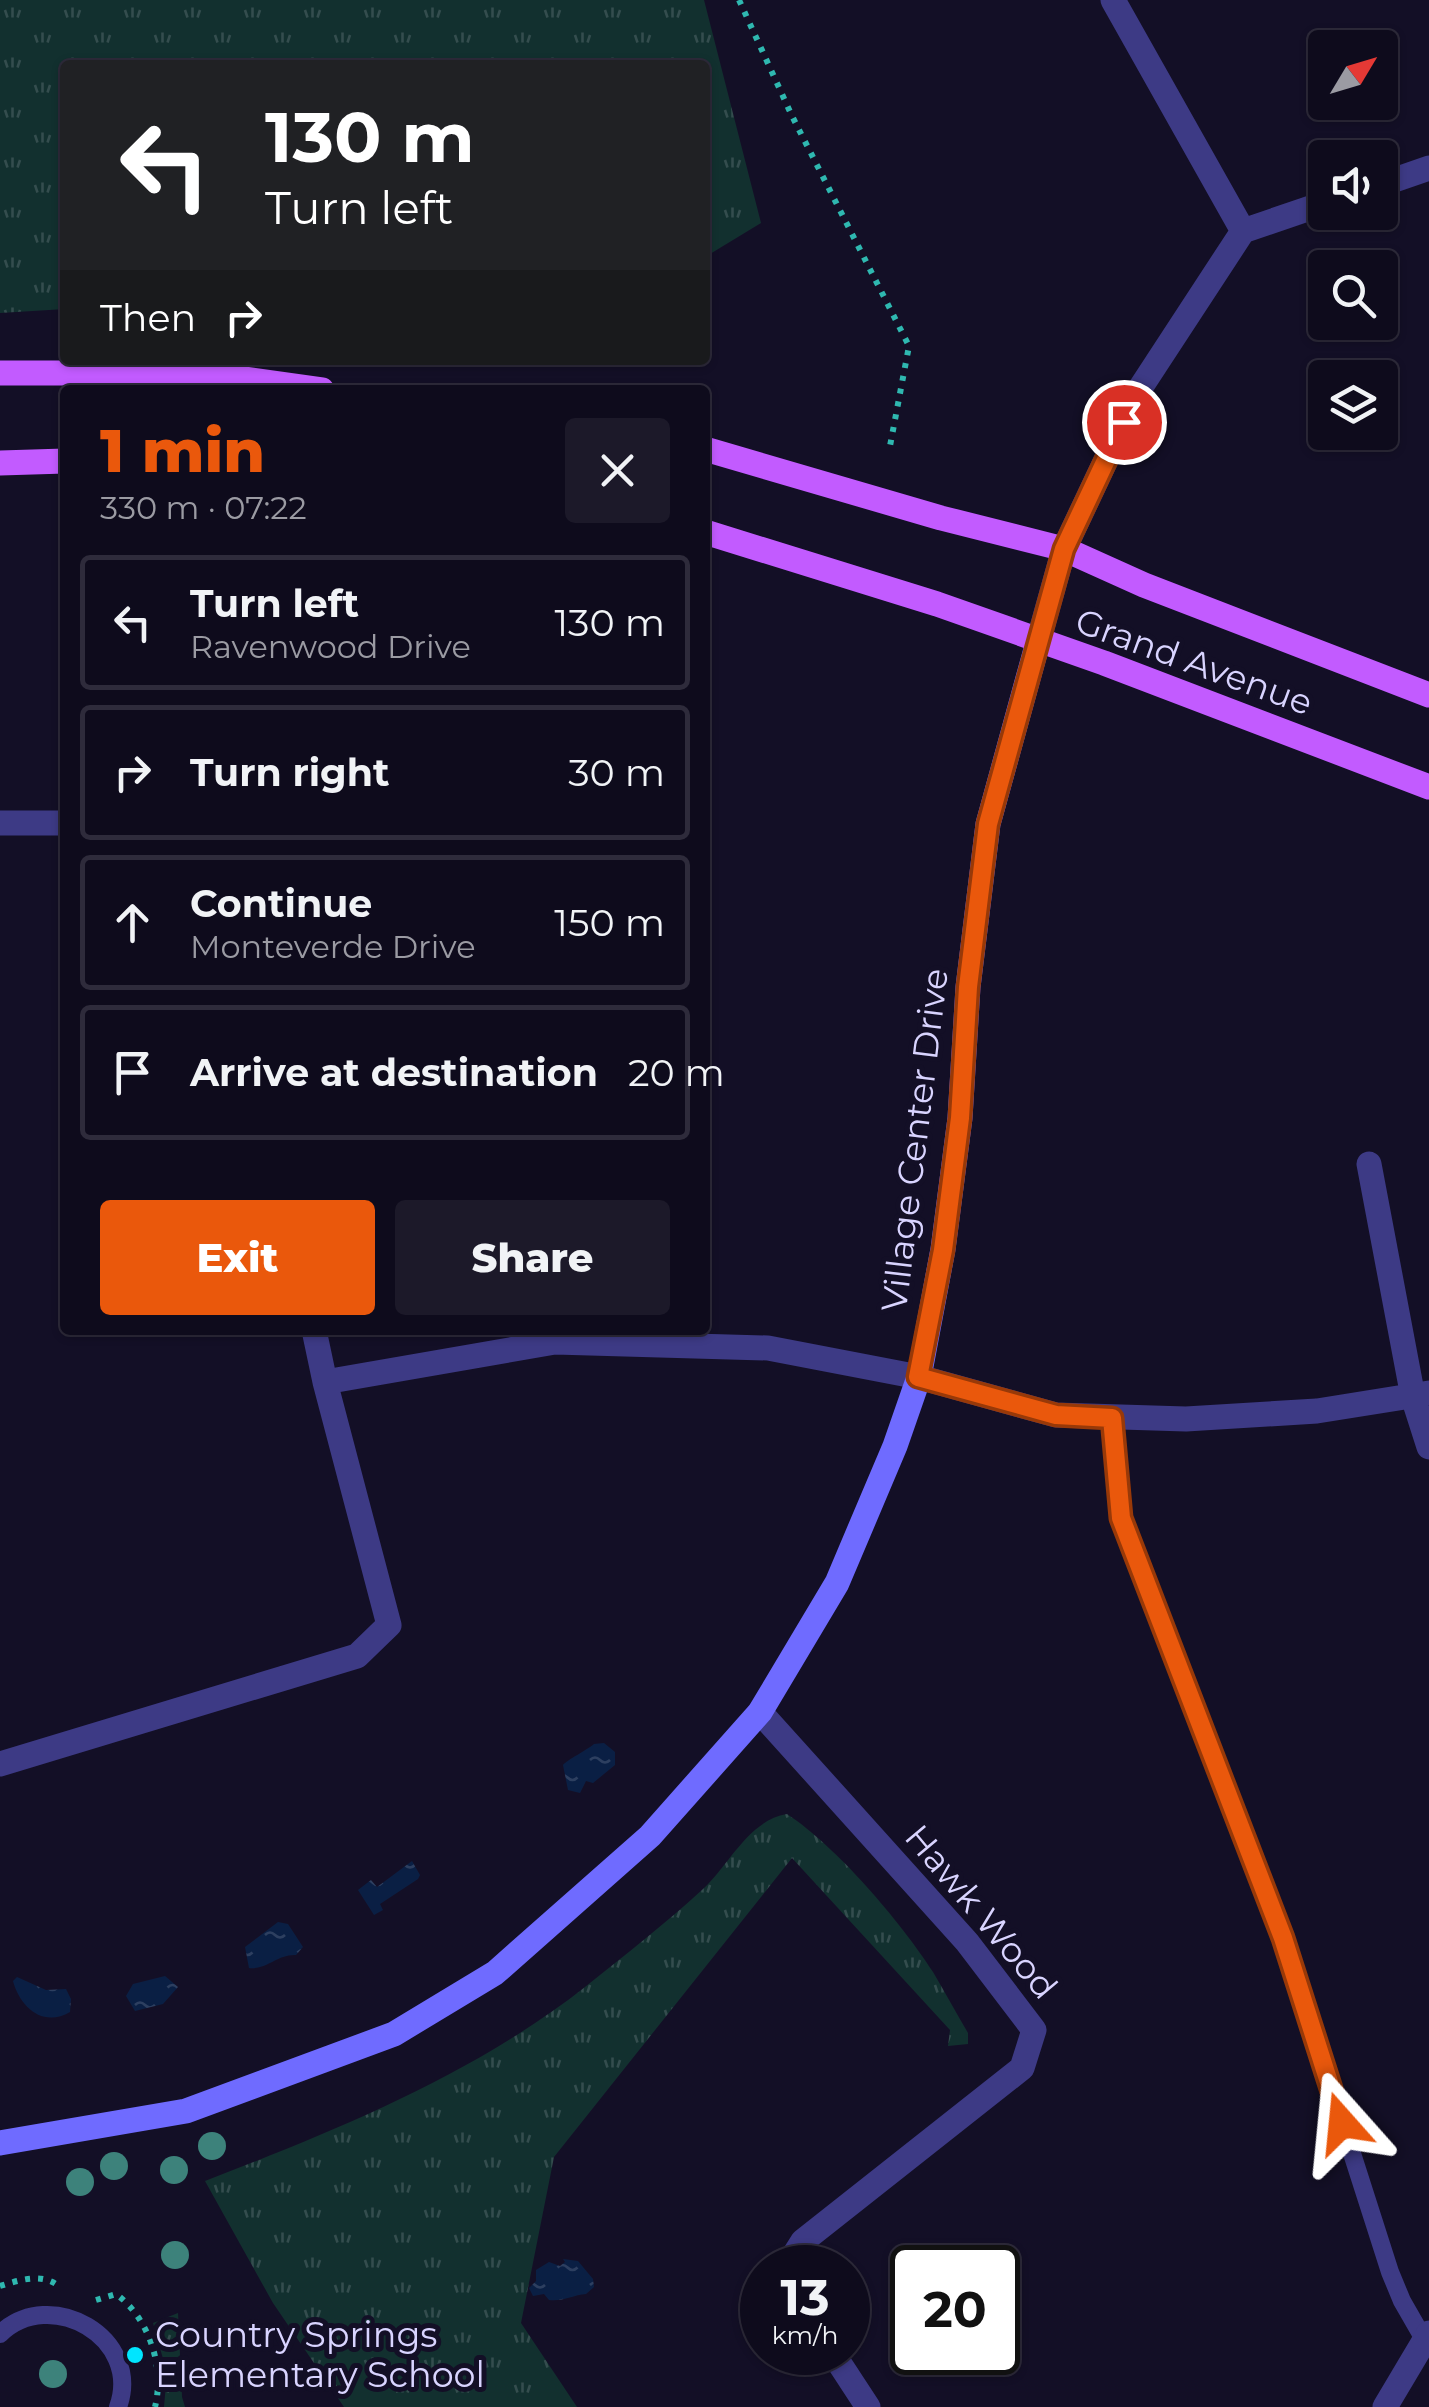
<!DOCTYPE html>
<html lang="en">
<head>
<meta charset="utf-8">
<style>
  :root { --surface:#0e0b1c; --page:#1c1929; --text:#f1f3f6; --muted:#9b9ba3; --line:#2e2b3b; --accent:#ea580c }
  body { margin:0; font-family:Montserrat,sans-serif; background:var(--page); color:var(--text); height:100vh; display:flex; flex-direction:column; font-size:38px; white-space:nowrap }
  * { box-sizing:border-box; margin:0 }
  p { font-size:32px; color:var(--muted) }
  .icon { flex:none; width:55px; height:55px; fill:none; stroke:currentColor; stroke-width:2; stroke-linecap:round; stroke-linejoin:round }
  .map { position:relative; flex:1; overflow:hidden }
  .sheet { position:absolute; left:60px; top:385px; width:650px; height:950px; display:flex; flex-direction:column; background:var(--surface); border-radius:10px; box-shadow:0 2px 8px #0004,0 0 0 2px var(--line) }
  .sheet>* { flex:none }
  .guide { position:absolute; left:60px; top:60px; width:650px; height:305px; border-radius:10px; box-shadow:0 2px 8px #0004,0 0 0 2px var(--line); background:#202124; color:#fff; overflow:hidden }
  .needle { width:65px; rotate:52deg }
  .buttons { position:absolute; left:1308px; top:30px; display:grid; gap:20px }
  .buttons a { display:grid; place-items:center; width:90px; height:90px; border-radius:10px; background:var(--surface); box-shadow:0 2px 8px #0004,0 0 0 2px var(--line); font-size:50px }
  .speed { position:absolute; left:740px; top:2245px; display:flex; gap:20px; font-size:50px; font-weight:700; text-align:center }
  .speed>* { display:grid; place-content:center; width:130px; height:130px; border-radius:50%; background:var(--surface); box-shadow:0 2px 8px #0004,0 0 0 2px var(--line); line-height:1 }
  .speed small { font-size:25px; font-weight:400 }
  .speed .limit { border:5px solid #111; border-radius:15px; background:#fff; color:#111 }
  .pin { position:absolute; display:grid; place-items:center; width:85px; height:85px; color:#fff; margin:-42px; border:5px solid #fff; border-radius:50%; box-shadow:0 2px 10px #0007 }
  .me { position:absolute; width:110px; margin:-55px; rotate:342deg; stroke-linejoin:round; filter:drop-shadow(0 0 8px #0008) }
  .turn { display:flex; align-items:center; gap:35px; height:210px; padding:0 40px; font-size:45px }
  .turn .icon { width:130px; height:130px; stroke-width:2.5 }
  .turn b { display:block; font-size:70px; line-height:85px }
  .then { display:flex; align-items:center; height:95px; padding:0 40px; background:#0003; gap:20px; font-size:38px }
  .round { display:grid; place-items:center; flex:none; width:105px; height:105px; border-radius:10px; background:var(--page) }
  .head { display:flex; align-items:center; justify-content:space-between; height:170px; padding:0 40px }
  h1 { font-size:60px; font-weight:800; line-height:75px; color:var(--accent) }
  .primary-button { display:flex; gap:20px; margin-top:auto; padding:20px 40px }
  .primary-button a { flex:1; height:115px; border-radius:10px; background:var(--accent); color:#fff; font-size:40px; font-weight:800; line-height:115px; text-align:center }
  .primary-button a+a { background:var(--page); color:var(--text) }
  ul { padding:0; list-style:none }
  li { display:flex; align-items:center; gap:30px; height:135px; margin:0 20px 15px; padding:0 20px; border:5px solid var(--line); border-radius:10px }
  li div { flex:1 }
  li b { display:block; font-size:38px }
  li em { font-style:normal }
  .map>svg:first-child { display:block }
</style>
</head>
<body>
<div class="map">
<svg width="1429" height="2407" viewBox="0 0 1429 2407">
  <defs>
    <pattern id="grass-tufts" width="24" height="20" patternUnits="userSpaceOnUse" patternTransform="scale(2.5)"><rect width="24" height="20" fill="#12302f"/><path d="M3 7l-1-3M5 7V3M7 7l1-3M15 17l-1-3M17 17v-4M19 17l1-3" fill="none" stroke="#344d4e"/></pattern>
    <pattern id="water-ripples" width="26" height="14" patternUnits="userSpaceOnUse" patternTransform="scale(2.5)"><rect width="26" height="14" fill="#0a1f44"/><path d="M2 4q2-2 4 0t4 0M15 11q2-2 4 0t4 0" fill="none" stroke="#2d3f60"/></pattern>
  </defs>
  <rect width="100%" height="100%" fill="#130f26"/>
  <path fill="url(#grass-tufts)" d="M 0,0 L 704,0 L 761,223 L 705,257 L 705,65 L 65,65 L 65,309 L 0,313 Z
    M 787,1814 C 836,1846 901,1922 933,1972 C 945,1992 956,2013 968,2033 L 968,2044 L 948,2046 L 950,2030 L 792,1858 L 554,2157 L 521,2323 L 577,2407 L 344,2407 L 273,2303 L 205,2181 C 337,2130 473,2075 585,1987 C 625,1955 666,1923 703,1889 C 729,1865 749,1820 787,1814 Z
    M 178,2313 L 182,2397 L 185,2407 L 164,2407 L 167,2373 L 153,2323 Z"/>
  <path fill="url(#water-ripples)" d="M 604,1743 L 615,1752 L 615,1765 L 593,1783 L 586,1781 L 580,1793 L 568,1790 L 563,1765 C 567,1760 587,1750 594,1744 Z
    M 412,1861 L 420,1875 L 418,1879 L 380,1904 L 383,1910 L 374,1915 L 358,1890 L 371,1880 L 377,1887 Z
    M 278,1922 L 288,1924 L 303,1947 L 296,1955 C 277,1954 267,1970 249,1968 L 245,1947 Z
    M 165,1976 L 178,1987 L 163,2004 L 135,2011 L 126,1996 L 133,1984 Z
    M 17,1977 L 46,1990 L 66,1989 L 71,1999 L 70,2012 C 43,2028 20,2007 13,1981 Z
    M 563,2259 L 578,2261 L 593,2279 L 594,2287 L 586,2294 C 573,2295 562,2302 549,2300 L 544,2294 L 533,2296 L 529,2288 L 536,2281 L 536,2270 L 549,2262 L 560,2266 L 565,2262 Z"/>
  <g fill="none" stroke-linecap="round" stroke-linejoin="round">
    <path stroke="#2fb8b0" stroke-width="6" stroke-dasharray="5 8" stroke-linecap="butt" d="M 739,0 L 792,116 L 909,346 L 890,446
      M 0,2286 C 20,2280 42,2272 60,2287
      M 96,2300 L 116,2294 C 149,2318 165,2367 155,2407"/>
    <path stroke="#3d3a85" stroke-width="18" d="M 1112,1417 L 1121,1518 L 1283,1938 L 1390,2272 L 1402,2301 L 1425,2341
      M 0,2334 C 50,2285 143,2338 118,2407"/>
    <path stroke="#3d3a85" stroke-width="25" d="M 1113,0 L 1243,231
      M 1380,185 L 1429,168
      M 1038,642 L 1064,549 L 1139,390 L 1243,231 L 1325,203
      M 0,823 L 65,823
      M 1369,1164 L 1413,1397 L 1429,1447
      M 325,1382 L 555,1342 L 768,1348 L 919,1377 L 1056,1415 L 1186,1419 L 1317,1411 L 1429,1393
      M 760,1712 L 967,1942 L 1034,2030 L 1022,2068 L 803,2241 L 786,2268
      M 0,1764 L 357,1656 L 389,1625 L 325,1382 L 314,1330
      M 832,2352 L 868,2407
      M 1385,2407 L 1429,2333"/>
    <path stroke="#6f6bff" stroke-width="25" d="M 0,2143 L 186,2111 L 394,2034 L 495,1973 L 650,1836 L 760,1712 L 837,1583 L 895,1446 L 919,1377 L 943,1249 L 960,1118 L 968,987 L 988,824 L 1038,642"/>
    <path stroke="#c25bff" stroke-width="25" d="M 0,373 L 201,373 L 322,390
      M 705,449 L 941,518 L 1064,549 L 1144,585 L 1429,695
      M 0,463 L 65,461
      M 705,532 L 937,604 L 1104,663 L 1429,787"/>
  </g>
  <g fill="#3d827b">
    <circle cx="212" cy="2146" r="14"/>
    <circle cx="114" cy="2166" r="14"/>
    <circle cx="174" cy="2170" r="14"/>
    <circle cx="80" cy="2182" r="14"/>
    <circle cx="175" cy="2255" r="14"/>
    <circle cx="53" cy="2374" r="14"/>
  </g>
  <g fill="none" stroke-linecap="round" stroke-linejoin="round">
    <defs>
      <path id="route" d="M 1124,422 L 1064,549 L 988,824 L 968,987 L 960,1118 L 943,1250 L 918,1377 L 1056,1415 L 1112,1418 L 1121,1518 L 1283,1938 L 1342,2123"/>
    </defs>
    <use href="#route" stroke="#983908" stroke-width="25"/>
    <use href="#route" stroke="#ea580c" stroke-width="18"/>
  </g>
  <circle fill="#00e5ff" stroke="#130f26" stroke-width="4" cx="135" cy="2355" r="10"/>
  <g text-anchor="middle" stroke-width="10" stroke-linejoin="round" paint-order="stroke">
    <g font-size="35" fill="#d9d4ff" stroke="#130f26">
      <text transform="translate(1194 662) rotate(20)" y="12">Grand Avenue</text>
      <text transform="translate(915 1140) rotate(-83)" y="12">Village Center Drive</text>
      <text transform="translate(981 1912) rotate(50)" y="12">Hawk Wood</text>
    </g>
    <g font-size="35" fill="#d9d4ff" stroke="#130f26" text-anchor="start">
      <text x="155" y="2347">Country Springs<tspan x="155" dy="40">Elementary School</tspan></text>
    </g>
  </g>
</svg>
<div class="buttons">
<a><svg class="needle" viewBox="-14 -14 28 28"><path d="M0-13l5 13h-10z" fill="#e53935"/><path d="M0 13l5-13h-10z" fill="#9b9ba3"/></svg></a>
<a><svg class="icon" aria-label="sound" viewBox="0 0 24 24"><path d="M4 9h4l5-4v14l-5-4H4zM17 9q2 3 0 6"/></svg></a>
<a><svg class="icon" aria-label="search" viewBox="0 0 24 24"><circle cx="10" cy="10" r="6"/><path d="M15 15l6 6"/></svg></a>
<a><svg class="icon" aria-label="layers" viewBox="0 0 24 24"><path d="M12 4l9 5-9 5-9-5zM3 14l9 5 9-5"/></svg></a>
</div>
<div class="speed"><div>13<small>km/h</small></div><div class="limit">20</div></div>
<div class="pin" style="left:1124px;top:422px;background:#d93025"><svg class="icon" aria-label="arrive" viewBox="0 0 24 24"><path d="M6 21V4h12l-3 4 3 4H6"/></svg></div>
<svg class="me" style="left:1342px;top:2123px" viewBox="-20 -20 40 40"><path d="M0-17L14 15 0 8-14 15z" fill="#ea580c" stroke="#fff" stroke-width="4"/></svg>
<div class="guide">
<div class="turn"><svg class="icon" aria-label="left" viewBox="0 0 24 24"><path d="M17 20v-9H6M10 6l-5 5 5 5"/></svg><div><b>130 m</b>Turn left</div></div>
<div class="then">Then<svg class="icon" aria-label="right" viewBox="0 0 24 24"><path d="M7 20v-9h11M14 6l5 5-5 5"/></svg></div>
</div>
<section class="sheet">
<div class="head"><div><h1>1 min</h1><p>330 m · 07:22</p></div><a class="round"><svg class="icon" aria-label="close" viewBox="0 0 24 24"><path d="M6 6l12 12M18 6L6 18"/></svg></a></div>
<ul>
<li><svg class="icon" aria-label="left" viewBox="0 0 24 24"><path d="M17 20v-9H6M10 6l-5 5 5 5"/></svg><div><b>Turn left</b><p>Ravenwood Drive</p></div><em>130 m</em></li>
<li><svg class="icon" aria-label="right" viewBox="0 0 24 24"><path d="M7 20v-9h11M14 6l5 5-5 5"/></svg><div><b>Turn right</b></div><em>30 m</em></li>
<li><svg class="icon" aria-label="ahead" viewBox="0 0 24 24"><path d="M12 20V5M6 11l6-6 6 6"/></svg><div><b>Continue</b><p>Monteverde Drive</p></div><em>150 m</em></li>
<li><svg class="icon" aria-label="arrive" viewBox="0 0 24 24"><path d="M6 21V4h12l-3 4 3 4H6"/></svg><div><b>Arrive at destination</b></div><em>20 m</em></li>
</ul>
<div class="primary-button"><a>Exit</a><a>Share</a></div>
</section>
</div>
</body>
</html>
